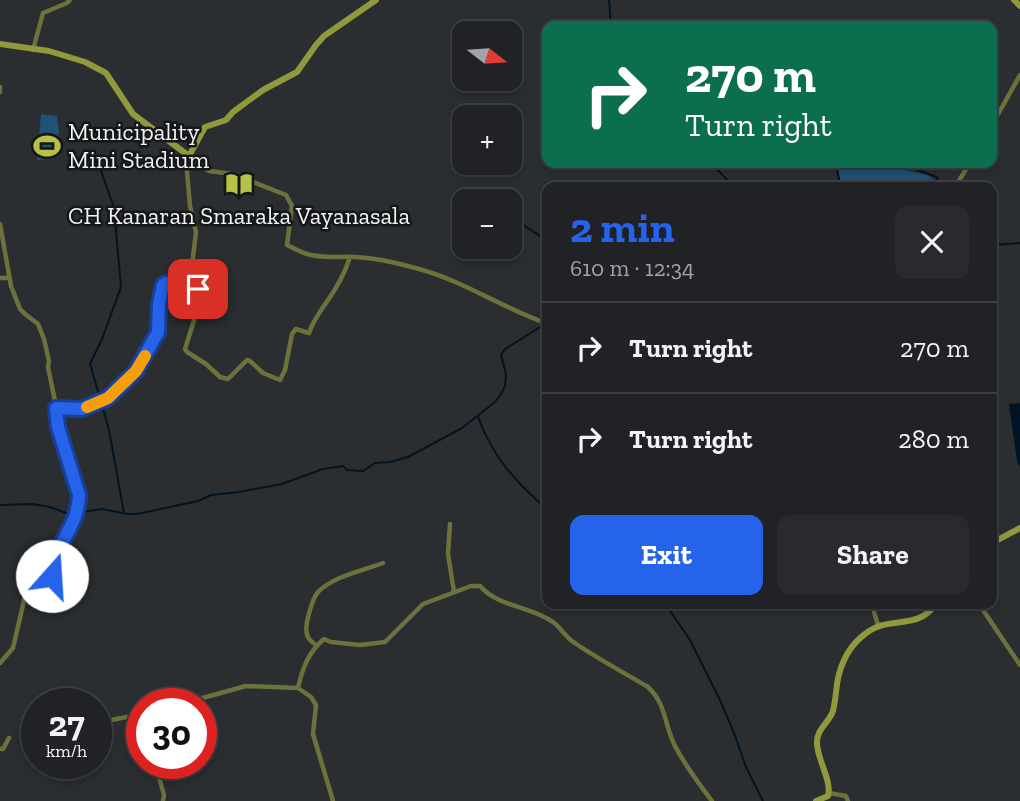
<!DOCTYPE html>
<html lang="en">
<head>
<meta charset="utf-8">
<style>
  :root { --surface:#202225; --page:#282a2d; --text:#f1f3f6; --muted:#a2a4a7; --line:#3d3f42; --accent:#2563eb }
  body { margin:0; font-family:"Zilla Slab",serif; background:var(--page); color:var(--text); height:100vh; display:flex; flex-direction:column; font-size:26px; white-space:nowrap }
  * { box-sizing:border-box; margin:0 }
  p { font-size:23px; color:var(--muted) }
  .icon { flex:none; width:38px; height:38px; fill:none; stroke:currentColor; stroke-width:2; stroke-linecap:round; stroke-linejoin:round }
  .map { position:relative; flex:1; overflow:hidden }
  .panel { position:absolute; left:542px; top:182px; width:455px; height:427px; display:flex; flex-direction:column; background:var(--surface); border-radius:14px; box-shadow:0 4px 10px #0003,0 0 0 2px var(--line) }
  .panel>* { flex:none }
  .hud { position:absolute; left:542px; top:21px; width:455px; height:147px; border-radius:14px; box-shadow:0 4px 10px #0003,0 0 0 2px var(--line); background:#0b6e4f; color:#fff; overflow:hidden }
  .needle { width:46px; rotate:107deg }
  .buttons { position:absolute; left:452px; top:21px; display:grid; gap:14px }
  .buttons a { display:grid; place-items:center; width:70px; height:70px; border-radius:14px; background:var(--surface); box-shadow:0 4px 10px #0003,0 0 0 2px var(--line); font-size:35px }
  .speed { position:absolute; left:21px; top:688px; display:flex; gap:14px; font-size:35px; font-weight:700; text-align:center }
  .speed>* { display:grid; place-content:center; width:91px; height:91px; border-radius:50%; background:var(--surface); box-shadow:0 4px 10px #0003,0 0 0 2px var(--line); line-height:1 }
  .speed small { font-size:18px; font-weight:400 }
  .speed .limit { border:10px solid #d22; background:#fff; color:#111 }
  .pin { position:absolute; display:grid; place-items:center; width:60px; height:60px; color:#fff; margin:-30px; border-radius:14px; box-shadow:0 4px 10px #0006 }
  .me { position:absolute; width:77px; margin:-38px; rotate:19deg; stroke-linejoin:round; filter:drop-shadow(0 0 5px #0008) }
  .turn { display:flex; align-items:center; gap:24px; height:147px; padding:0 28px; font-size:32px }
  .turn .icon { width:91px; height:91px; stroke-width:2.5 }
  .turn b { display:block; font-size:49px; line-height:60px }
  .round { display:grid; place-items:center; flex:none; width:74px; height:74px; border-radius:14px; background:var(--page) }
  .summary { display:flex; align-items:center; justify-content:space-between; height:119px; padding:0 28px }
  h1 { font-size:42px; font-weight:700; line-height:52px; color:var(--accent) }
  .cta { display:flex; gap:14px; margin-top:auto; padding:14px 28px }
  .cta a { flex:1; height:80px; border-radius:14px; background:var(--accent); color:#fff; font-size:28px; font-weight:700; line-height:80px; text-align:center }
  .cta a+a { background:var(--page); color:var(--text) }
  ul { padding:0; list-style:none }
  li { display:flex; align-items:center; gap:21px; height:91px; padding:0 28px; border-top:2px solid var(--line) }
  li div { flex:1 }
  li b { display:block; font-size:26px }
  li em { font-style:normal }
  .map>svg:first-child { display:block }
</style>
</head>
<body>
<div class="map">
<svg width="1020" height="801" viewBox="0 0 1020 801">
  <rect width="100%" height="100%" fill="#2a2e31"/>
  <path fill="#1f5275" d="M 41,114 L 57,116 L 59,132 L 54,159 L 37,160 Z
    M 837,163 L 888,163 L 904,170 L 927,175 L 934,180 L 937,187 L 841,187 L 838,175 Z"/>
  <path fill="#001424" d="M 1020,403 L 1020,467 L 1017,461 L 1009,404 Z"/>
  <g fill="none" stroke-linecap="round" stroke-linejoin="round">
    <path stroke="#001424" stroke-width="2" d="M 609,0 L 611,26
      M 711,163 L 734,187
      M 837,163 L 838,175 L 841,187
      M 898,163 L 937,177 L 940,187
      M 99,165 L 114,208 L 121,287 L 102,339 L 90,364 L 100,398
      M 472,194 L 474,198 L 485,201
      M 509,216 L 548,241
      M 992,245 L 1020,243
      M 102,405 L 109,430 L 124,513
      M 478,417 C 493,457 515,482 548,510
      M 0,505 L 32,504 L 50,507 L 69,514 L 102,509 L 128,514 L 137,514 L 198,501 L 211,495 L 239,492 L 282,484 L 323,469 L 343,466 L 347,470 L 363,471 L 375,463 L 390,462 L 408,457 L 462,428 L 495,402 L 501,394 L 505,386 L 506,374 L 501,355 L 505,349 L 542,326
      M 662,604 L 668,608 L 690,640 L 720,700 L 734,733 L 746,767 L 763,801"/>
    <path stroke="#6d723c" stroke-width="4.5" d="M 33,50 L 43,13 L 67,3 L 70,0
      M 0,87 L 0,92
      M 992,125 L 1020,75
      M 955,187 L 970,163
      M 0,224 L 11,286 L 20,309 L 25,314 L 38,324 L 44,339 L 49,361 L 48,367 L 56,406 L 58,427 L 79,495 C 79,517 66,533 57,553 C 54,560 53,568 52,575 L 41,582 L 31,584 L 26,592 L 13,648 L 0,663
      M 0,278 L 9,278
      M 186,283 L 202,291 L 202,295 L 185,349 L 187,352 L 206,364 L 220,377 L 228,379 L 247,360 L 250,361 L 263,373 L 280,380 L 285,370 L 292,334 L 296,329 L 309,333 C 313,321 319,313 326,303 C 336,289 345,273 350,257
      M 56,408 L 82,409 L 108,398 L 136,371 L 157,332 L 159,304 L 163,285 L 165,283 L 178,285 L 186,283 L 193,257 L 196,232 L 190,206 L 186,160 L 189,156 L 209,171 L 233,174 L 286,195 L 292,206 L 287,245 C 293,248 300,252 307,254 C 322,259 339,256 355,257 C 377,258 398,263 419,269 C 464,281 504,309 548,324
      M 450,524 L 448,554 L 454,592
      M 874,604 L 874,612 L 878,625
      M 979,604 L 1020,665
      M 316,645 C 307,639 305,634 307,622 C 309,613 312,599 318,592 C 334,576 362,571 383,563
      M 181,704 L 246,686 L 298,688
      M 96,723 L 142,714
      M 0,749 L 3,749 L 9,738
      M 155,763 L 164,795 L 163,801
      M 829,793 L 846,796 L 848,801
      M 333,801 L 313,734 L 316,705 L 311,697 L 298,688 C 302,670 308,652 324,639 L 331,642 L 360,645 L 385,642 L 423,604 L 471,586 L 480,586 C 498,607 531,606 553,622 C 560,627 565,636 572,641 C 596,658 623,672 648,687 C 667,705 664,725 675,746 C 685,765 699,784 712,801"/>
    <path stroke="#91993c" stroke-width="6" d="M 1014,0 L 1020,6
      M 0,44 L 49,51 L 85,62 L 106,73 L 133,114 L 189,156 L 205,127 L 226,120 L 233,112 L 263,90 L 297,72 L 316,45 L 324,36 L 376,0
      M 992,543 L 1020,528
      M 816,801 L 828,796 C 832,781 818,761 817,744 C 816,729 829,723 833,711 C 835,703 836,693 837,684 C 840,665 849,646 865,634 C 889,614 916,632 936,604"/>
  </g>
  <g fill="none" stroke-linecap="round" stroke-linejoin="round">
    <defs>
      <path id="route" d="M 52,576 C 53,568 54,560 57,553 C 66,534 79,517 79,495 L 58,427 L 56,408 L 82,409 L 108,398 L 136,371 L 158,332 L 159,304 L 163,285 L 166,283 L 178,285 L 186,283 L 198,289"/>
    </defs>
    <use href="#route" stroke="#184099" stroke-width="18"/>
    <use href="#route" stroke="#2563eb" stroke-width="12"/>
    <path stroke="#f59e0b" stroke-width="12" d="M 87,407 L 108,398 L 136,371 L 145,356"/>
  </g>
  <defs>
    <symbol id="stadium-bare" viewBox="-9 -9 18 18"><path d="M0-5a6.5 5 0 1 0 0 10a6.5 5 0 1 0 0-10ZM-3.5-1.8h7v3.6h-7Z" fill="#b8c147" stroke="#141618" stroke-width="2.5" paint-order="stroke"/></symbol>
    <symbol id="library-bare" viewBox="-9 -9 18 18"><path d="M-6-4Q-3-5.5-.7-3.5V5Q-3 3-6 4ZM6-4Q3-5.5 .7-3.5V5Q3 3 6 4Z" fill="#b8c147" stroke="#141618" stroke-width="2.5" paint-order="stroke"/></symbol>
  </defs>
  <g fill-rule="evenodd">
    <use href="#stadium-bare" x="28" y="127" width="38" height="38"/>
    <use href="#library-bare" x="220" y="165" width="38" height="38"/>
  </g>
  <g text-anchor="middle" stroke-width="5" stroke-linejoin="round" paint-order="stroke">
    <g font-size="24" fill="#f1f3f5" stroke="#141618" text-anchor="start">
      <text x="68" y="140">Municipality<tspan x="68" dy="28">Mini Stadium</tspan></text>
      <text x="239" y="224" text-anchor="middle">CH Kanaran Smaraka Vayanasala</text>
    </g>
  </g>
</svg>
<div class="buttons">
<a><svg class="needle" viewBox="-14 -14 28 28"><path d="M0-13l5 13h-10z" fill="#e53935"/><path d="M0 13l5-13h-10z" fill="#a2a4a7"/></svg></a>
<a>+</a>
<a>−</a>
</div>
<div class="speed"><div>27<small>km/h</small></div><div class="limit">30</div></div>
<div class="pin" style="left:198px;top:289px;background:#d93025"><svg class="icon" aria-label="arrive" viewBox="0 0 24 24"><path d="M6 21V4h12l-3 4 3 4H6"/></svg></div>
<svg class="me" style="left:52px;top:576px" viewBox="-20 -20 40 40"><circle r="19" fill="#fff"/><path d="M0-13L10 11 0 6-10 11z" fill="#2563eb"/></svg>
<div class="hud">
<div class="turn"><svg class="icon" aria-label="right" viewBox="0 0 24 24"><path d="M7 20v-9h11M14 6l5 5-5 5"/></svg><div><b>270 m</b>Turn right</div></div>
</div>
<section class="panel">
<div class="summary"><div><h1>2 min</h1><p>610 m · 12:34</p></div><a class="round"><svg class="icon" aria-label="close" viewBox="0 0 24 24"><path d="M6 6l12 12M18 6L6 18"/></svg></a></div>
<ul>
<li><svg class="icon" aria-label="right" viewBox="0 0 24 24"><path d="M7 20v-9h11M14 6l5 5-5 5"/></svg><div><b>Turn right</b></div><em>270 m</em></li>
<li><svg class="icon" aria-label="right" viewBox="0 0 24 24"><path d="M7 20v-9h11M14 6l5 5-5 5"/></svg><div><b>Turn right</b></div><em>280 m</em></li>
</ul>
<div class="cta"><a>Exit</a><a>Share</a></div>
</section>
</div>
</body>
</html>
